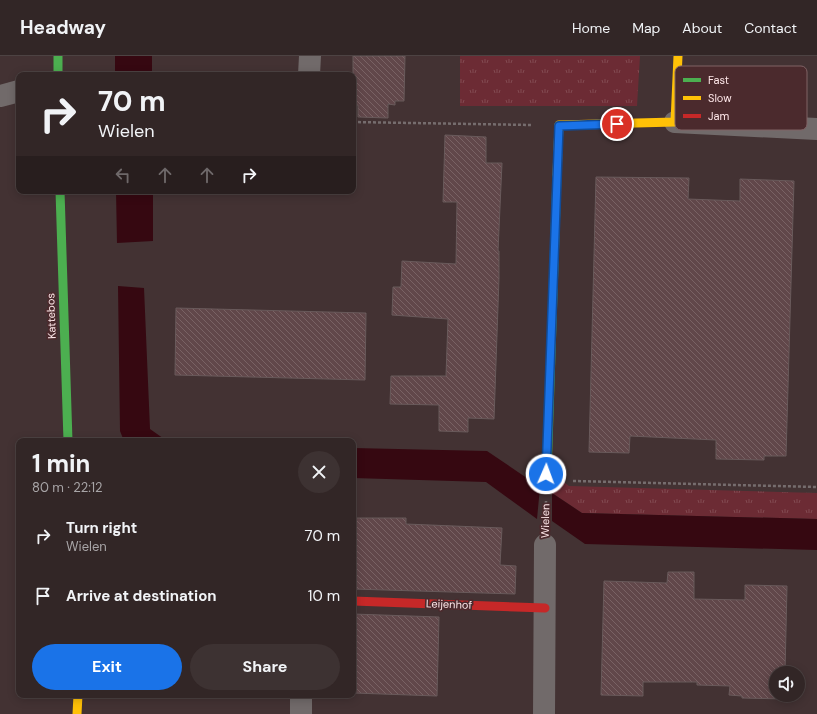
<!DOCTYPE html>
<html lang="en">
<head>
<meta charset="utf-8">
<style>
  :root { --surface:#322626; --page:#3d3232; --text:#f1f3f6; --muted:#a8a5a7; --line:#4d4343; --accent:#1a73e8 }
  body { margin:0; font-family:"DM Sans",sans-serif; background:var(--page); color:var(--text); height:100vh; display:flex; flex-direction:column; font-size:15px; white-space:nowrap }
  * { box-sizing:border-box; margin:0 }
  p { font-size:13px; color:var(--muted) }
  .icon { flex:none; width:22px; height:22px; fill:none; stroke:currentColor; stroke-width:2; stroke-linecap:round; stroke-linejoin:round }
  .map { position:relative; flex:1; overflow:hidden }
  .panel { position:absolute; left:16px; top:382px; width:340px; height:260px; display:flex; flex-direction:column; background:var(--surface); border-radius:8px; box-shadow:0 2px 10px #0003,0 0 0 1px var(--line) }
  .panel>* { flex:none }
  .banner { position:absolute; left:16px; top:16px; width:340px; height:122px; border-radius:8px; box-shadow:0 2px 10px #0003,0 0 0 1px var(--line); background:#322626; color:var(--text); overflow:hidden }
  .buttons { position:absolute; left:769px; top:610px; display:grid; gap:8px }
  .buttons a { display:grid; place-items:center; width:36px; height:36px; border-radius:50%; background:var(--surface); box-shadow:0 2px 10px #0003,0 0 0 1px var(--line); font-size:20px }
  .pin { position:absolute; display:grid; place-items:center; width:34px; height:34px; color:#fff; margin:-17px; border:2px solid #fff; border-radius:50%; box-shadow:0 1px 4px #0007 }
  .me { position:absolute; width:44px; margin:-22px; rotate:2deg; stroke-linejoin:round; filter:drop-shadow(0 0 3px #0008) }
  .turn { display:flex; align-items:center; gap:14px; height:84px; padding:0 16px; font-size:18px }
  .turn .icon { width:52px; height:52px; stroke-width:2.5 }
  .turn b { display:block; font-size:28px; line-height:34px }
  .lanes { display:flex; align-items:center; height:38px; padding:0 16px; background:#0003; justify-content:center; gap:20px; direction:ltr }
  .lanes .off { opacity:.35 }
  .round { display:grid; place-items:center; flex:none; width:42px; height:42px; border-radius:21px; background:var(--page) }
  .headline { display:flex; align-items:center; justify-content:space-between; height:68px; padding:0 16px }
  h1 { font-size:24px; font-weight:700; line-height:30px }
  .primary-button { display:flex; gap:8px; margin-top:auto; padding:8px 16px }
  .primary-button a { flex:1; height:46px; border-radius:24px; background:var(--accent); color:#fff; font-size:16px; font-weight:700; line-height:46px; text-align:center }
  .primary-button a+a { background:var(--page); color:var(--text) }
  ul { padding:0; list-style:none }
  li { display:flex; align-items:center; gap:12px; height:60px; padding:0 16px }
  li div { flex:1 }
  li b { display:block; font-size:15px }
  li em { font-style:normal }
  header { display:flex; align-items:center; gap:24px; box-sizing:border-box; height:56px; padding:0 20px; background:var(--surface); border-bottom:1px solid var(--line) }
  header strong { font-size:19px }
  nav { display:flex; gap:22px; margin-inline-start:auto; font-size:14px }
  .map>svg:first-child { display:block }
</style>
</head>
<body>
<header>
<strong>Headway</strong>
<nav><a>Home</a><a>Map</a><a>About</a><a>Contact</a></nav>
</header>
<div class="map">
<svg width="817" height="658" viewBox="0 0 817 658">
  <defs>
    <pattern id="grass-tufts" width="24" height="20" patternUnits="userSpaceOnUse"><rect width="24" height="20" fill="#6c2b34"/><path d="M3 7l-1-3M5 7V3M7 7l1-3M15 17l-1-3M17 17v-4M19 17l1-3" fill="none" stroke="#824a51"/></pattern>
    <pattern id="building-back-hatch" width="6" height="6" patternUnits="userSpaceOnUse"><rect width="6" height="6" fill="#61474a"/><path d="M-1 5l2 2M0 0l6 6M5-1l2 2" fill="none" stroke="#796264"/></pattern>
  </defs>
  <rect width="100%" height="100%" fill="#433233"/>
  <path fill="url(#grass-tufts)" d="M 460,0 L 640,0 L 637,50 L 460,50 Z
    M 554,418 L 569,430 L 817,437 L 817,463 L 582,457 L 552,437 Z"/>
  <path fill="#360811" d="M 115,0 L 152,0 L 152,19 L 115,19 Z
    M 116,135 L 153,135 L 153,185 L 117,187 Z
    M 118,230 L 144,232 L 150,373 L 167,385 L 124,385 L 120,375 Z
    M 353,392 L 487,395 L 540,431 L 537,463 L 486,426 L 353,422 Z
    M 552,437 L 582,457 L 817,463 L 817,494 L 585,488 L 552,465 Z"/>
  <path fill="url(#building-back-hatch)" stroke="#695a5b" d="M 353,0 L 405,0 L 404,45 L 395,45 L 395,49 L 388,48 L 388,62 L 358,61 L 358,49 L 353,49 Z
    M 445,79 L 486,81 L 486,107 L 502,107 L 498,195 L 499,195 L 499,222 L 494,363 L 468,362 L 468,376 L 439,375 L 439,349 L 390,348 L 391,320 L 446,320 L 448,263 L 392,259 L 393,231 L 401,231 L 402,205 L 456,208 L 457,146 L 443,146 Z
    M 596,121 L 689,122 L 688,143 L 740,145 L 740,123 L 794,125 L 786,400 L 764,400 L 764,404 L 716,403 L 716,384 L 630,380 L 629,397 L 589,396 Z
    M 176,252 L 366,257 L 365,324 L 175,319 Z
    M 353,462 L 406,462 L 406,468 L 502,472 L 500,509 L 516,510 L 515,538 L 353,533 Z
    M 668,516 L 694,516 L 694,543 L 745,544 L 745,529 L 787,530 L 785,617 L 776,617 L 776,639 L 784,639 L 784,643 L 742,642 L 742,640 L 729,639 L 730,630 L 697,629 L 697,626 L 643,626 L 643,640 L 601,639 L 604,525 L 667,527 Z
    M 353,558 L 439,561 L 437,640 L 354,637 Z"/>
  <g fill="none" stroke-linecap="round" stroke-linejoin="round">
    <path stroke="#766d6e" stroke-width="2.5" stroke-dasharray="3 2" stroke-linecap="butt" d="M 353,66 L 532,69
      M 573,425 L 817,431
      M 546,463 L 546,444"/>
    <path stroke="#716a6a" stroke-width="22" d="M 309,19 L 310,0
      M 0,40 L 19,35
      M 675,66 L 817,73
      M 301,658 L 301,639
      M 544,658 L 545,489"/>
    <path stroke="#4caf50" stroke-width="9" d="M 58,0 L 58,19
      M 60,135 L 68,385
      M 547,418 L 557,119"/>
    <path stroke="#ffc107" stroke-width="9" d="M 557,119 L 559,69 L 675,66 L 678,0
      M 77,658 L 78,639"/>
    <path stroke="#c62828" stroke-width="9" d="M 353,545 L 545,552"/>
  </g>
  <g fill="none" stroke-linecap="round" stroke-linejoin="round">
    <defs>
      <path id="route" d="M 546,418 L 559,70 L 617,68"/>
    </defs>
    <use href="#route" stroke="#114b97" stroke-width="10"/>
    <use href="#route" stroke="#1a73e8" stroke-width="7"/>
  </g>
  <g text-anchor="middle" stroke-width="3.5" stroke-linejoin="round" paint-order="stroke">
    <g font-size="11" fill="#fde6e8" stroke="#4b2a2d">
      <text transform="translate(51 260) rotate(-92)" y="4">Kattebos</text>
      <text transform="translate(545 465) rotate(-89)" y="4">Wielen</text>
      <text transform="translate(449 548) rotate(2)" y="4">Leijenhof</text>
    </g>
  </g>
  <rect x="675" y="10" width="132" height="64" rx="6" fill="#4b2a2d" stroke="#806265" stroke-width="1"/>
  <rect x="683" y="22" width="18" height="4" fill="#4caf50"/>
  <rect x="683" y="40" width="18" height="4" fill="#ffc107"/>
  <rect x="683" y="58" width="18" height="4" fill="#c62828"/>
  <g font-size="11" fill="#fde6e8">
    <text x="708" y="28">Fast</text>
    <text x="708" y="46">Slow</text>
    <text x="708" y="64">Jam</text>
  </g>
</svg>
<div class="buttons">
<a><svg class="icon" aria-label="sound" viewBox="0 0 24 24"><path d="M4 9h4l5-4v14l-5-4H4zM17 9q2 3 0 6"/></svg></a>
</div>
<div class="pin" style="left:617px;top:68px;background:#d93025"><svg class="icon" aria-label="arrive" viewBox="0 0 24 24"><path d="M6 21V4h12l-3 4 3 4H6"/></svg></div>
<svg class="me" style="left:546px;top:418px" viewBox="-20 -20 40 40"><circle r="17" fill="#1a73e8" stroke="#fff" stroke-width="3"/><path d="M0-11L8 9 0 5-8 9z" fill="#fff"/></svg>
<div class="banner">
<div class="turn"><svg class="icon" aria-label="right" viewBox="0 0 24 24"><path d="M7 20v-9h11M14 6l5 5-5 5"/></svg><div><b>70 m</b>Wielen</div></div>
<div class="lanes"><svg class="icon off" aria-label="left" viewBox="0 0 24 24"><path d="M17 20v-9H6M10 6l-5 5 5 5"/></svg><svg class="icon off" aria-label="ahead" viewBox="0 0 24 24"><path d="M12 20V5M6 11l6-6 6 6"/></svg><svg class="icon off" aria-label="ahead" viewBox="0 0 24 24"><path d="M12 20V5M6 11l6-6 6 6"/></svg><svg class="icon" aria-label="right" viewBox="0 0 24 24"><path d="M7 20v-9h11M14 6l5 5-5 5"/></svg></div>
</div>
<section class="panel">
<div class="headline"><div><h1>1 min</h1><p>80 m · 22:12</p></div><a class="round"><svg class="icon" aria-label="close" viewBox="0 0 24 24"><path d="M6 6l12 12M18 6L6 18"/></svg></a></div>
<ul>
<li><svg class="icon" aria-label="right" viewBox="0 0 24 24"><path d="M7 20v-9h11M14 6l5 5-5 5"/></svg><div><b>Turn right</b><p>Wielen</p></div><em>70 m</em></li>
<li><svg class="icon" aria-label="arrive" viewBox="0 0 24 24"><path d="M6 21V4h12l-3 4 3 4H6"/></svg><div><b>Arrive at destination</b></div><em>10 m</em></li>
</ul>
<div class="primary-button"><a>Exit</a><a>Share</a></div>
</section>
</div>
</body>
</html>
